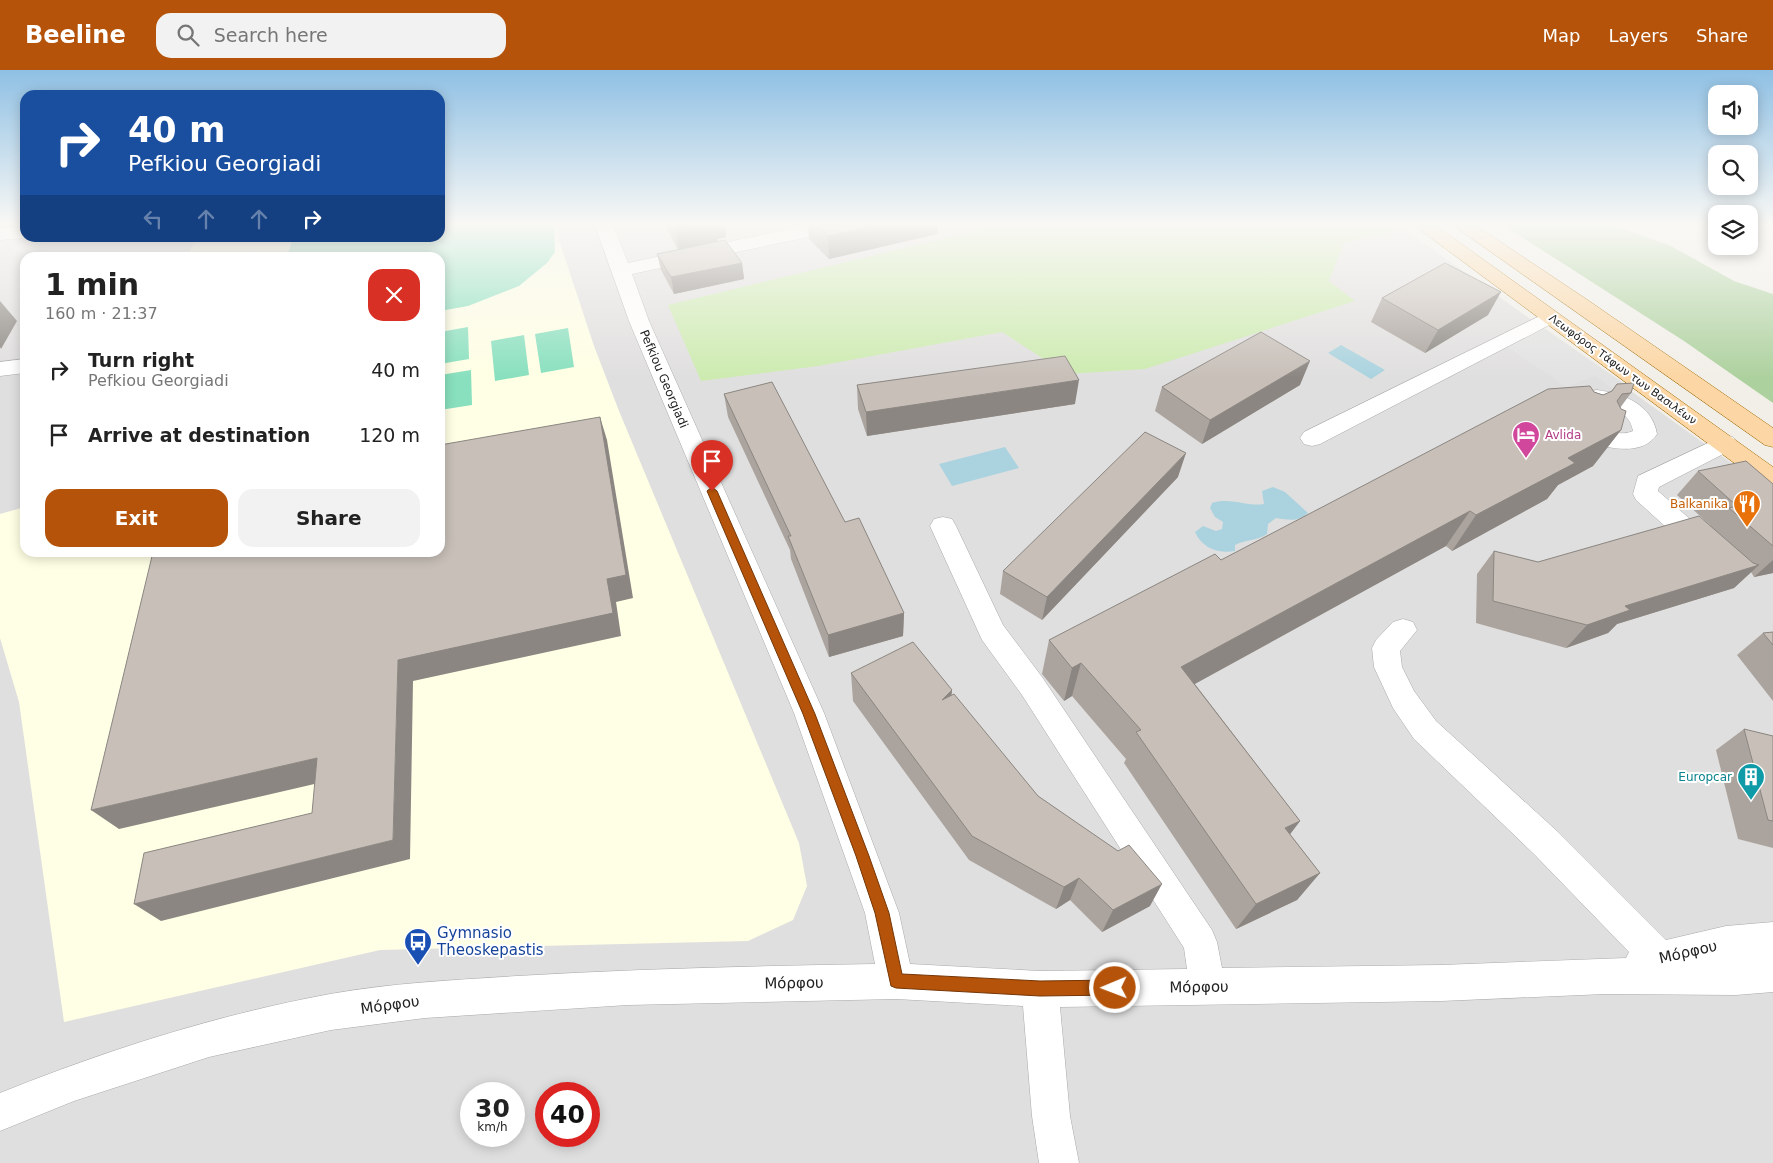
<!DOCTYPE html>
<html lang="en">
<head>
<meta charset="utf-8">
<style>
  :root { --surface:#fff; --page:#f2f2f2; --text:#222; --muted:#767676; --accent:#b45309 }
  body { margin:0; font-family:"DejaVu Sans",sans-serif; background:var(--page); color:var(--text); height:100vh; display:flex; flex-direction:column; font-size:19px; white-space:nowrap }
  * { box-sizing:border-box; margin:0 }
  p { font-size:16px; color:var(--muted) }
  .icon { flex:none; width:28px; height:28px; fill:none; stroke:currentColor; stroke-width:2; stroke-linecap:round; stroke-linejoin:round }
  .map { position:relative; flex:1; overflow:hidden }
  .sheet { position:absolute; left:20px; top:182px; width:425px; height:305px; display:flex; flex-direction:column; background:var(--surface); border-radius:15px; box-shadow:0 2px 12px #0003 }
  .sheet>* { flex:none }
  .banner { position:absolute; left:20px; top:20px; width:425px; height:152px; border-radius:15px; box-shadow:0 2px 12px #0003; background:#1a4fa0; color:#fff; overflow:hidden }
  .tools { position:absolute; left:1708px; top:15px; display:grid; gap:10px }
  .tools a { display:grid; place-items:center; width:50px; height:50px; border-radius:10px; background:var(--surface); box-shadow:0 2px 12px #0003; font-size:25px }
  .speed { position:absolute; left:460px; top:1012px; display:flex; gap:10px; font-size:25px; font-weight:700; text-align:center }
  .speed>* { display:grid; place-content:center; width:65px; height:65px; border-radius:50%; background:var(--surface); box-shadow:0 2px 12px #0003; line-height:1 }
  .speed small { font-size:12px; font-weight:400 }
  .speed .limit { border:8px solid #d22; background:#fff; color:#111 }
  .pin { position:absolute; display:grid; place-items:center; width:42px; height:42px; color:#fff; margin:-51px -21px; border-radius:50% 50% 50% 0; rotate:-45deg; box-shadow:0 0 5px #0007 }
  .pin .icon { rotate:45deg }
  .me { position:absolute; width:55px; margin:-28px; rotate:269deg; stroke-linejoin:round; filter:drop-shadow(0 0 4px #0008) }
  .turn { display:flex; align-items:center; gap:18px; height:105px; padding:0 25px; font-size:22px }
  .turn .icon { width:65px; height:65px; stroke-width:2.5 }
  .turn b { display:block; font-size:35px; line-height:42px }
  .lanes { display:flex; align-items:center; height:48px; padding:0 25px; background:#0003; justify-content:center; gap:25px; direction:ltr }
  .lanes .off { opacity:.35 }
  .round { display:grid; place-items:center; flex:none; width:52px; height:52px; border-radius:15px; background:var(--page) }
  .headline { display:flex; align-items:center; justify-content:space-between; height:85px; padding:0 25px }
  h1 { font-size:30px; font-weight:800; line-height:38px }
  .primary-button { display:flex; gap:10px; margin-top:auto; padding:10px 25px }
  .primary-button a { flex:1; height:58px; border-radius:15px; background:var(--accent); color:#fff; font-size:20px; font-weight:800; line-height:58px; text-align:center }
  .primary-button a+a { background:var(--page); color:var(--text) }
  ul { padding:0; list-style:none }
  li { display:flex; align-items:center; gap:15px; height:65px; padding:0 25px }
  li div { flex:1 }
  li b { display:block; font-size:19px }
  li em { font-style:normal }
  header { display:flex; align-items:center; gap:30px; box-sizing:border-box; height:70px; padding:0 25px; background:var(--accent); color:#fff }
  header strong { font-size:24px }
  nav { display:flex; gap:28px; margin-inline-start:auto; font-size:18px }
  .search { width:350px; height:45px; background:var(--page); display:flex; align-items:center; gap:12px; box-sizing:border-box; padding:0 18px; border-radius:15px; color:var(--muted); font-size:19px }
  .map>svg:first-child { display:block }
</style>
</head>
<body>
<header>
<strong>Beeline</strong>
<div class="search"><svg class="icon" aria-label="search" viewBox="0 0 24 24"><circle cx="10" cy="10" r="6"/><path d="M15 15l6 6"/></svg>Search here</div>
<nav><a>Map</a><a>Layers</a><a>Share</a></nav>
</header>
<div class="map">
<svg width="1773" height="1093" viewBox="0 0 1773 1093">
  <rect width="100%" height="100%" fill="#f2efe9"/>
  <path fill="#e0dfdf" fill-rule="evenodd" d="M 0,155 L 25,155 L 25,168 L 440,168 L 440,155 L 1399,155 L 1744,402 L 1773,434 L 1773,1093 L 0,1093 ZM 25,188 L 440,188 L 440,482 L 25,482 ZM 471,1024 L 514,1024 L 514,1066 L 471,1066 ZM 546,1024 L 589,1024 L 589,1066 L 546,1066 Z"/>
  <path fill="#ffffe5" d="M 440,155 L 559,155 L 559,170 L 594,276 L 619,341 L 799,773 L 807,816 L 793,850 L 748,871 L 380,880 L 64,952 L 19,632 L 0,568 L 0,444 L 25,437 L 25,482 L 440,482 L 440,188 L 187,187 L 196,168 L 440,168 Z"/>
  <path fill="#cdebb0" d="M 1000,155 L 1394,155 L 1399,159 L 1344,173 L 1329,211 L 1355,231 L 1145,299 L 1067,304 L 1002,262 L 818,296 L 701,311 L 668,235 Z"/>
  <path fill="#add19e" d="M 1503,155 L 1612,155 L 1671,176 L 1734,211 L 1773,224 L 1773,333 L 1684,271 Z"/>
  <path fill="#88e0be" d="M 440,155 L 554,155 L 555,182 L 547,193 L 519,216 L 468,236 L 440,241 L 440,188 L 287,187 L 293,168 L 440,168 Z
    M 468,257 L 469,289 L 440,294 L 440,262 Z
    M 568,258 L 574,297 L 541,303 L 535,264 Z
    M 524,265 L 529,305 L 495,311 L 491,271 Z
    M 471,300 L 472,335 L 440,340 L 440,305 Z"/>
  <path fill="#e2e2e2" d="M 1544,258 L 1632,319 L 1619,323 L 1595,306 L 1566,317 L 1506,276 Z"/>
  <path fill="#aad3df" d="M 1341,275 L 1385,300 L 1371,309 L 1328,283 Z
    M 1005,377 L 1019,398 L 952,416 L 939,394 Z
    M 1273,417 L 1285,422 L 1308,443 C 1298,452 1289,450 1276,448 L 1268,454 L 1267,464 C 1257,471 1247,469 1235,475 L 1235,481 C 1218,484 1202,478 1195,462 L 1203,456 L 1216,461 L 1222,459 L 1223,452 L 1215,447 L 1210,438 L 1212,433 C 1230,427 1247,437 1264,434 L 1262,421 Z"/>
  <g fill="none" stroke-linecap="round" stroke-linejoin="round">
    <defs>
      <path id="minor" d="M 595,155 L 613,155 L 628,193 L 809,155 L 846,155 L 844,159 L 837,161 L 632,204 L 649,251 L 824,643 L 899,843 L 910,894 L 1040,901 L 1187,899 L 1184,878 L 1022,625 L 982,570 L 930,456 L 934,449 L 943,447 L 952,449 L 956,456 L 1003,555 L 1042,607 L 1212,860 L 1217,872 L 1222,898 L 1441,895 L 1626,888 L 1629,882 L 1534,784 L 1414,669 L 1393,638 L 1374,597 L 1372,578 L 1376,570 L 1393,552 L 1403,549 L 1413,552 L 1417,560 L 1400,581 L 1402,597 L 1414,621 L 1436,651 L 1558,762 L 1666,870 L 1726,856 L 1773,852 L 1773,886 L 1770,886 L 1773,886 L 1773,922 L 1736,925 L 1605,924 L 1441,931 L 1060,937 L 1070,1046 L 1079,1093 L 1039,1093 L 1032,1046 L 1023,936 L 896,929 L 628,935 L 425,948 L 331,960 L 209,987 L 74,1031 L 0,1061 L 0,1023 C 107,980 216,945 330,924 C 391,913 455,910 517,906 C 636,899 755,896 875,894 L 865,843 L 794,643 L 629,251 Z
        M 25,156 L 26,168 L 0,170 L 0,158 Z
        M 1550,241 L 1557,243 L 1560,247 L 1557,251 L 1320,374 L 1312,376 L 1304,374 L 1300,368 L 1304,362 Z
        M 25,289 L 25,303 L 0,306 L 0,292 Z
        M 1597,320 C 1624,324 1652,334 1657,364 C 1644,385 1614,379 1595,374 L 1591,368 L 1595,362 C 1607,359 1621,367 1633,361 C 1629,335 1598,338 1580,333 L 1577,328 L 1580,323 Z
        M 1725,365 L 1733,367 L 1737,373 L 1733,379 L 1659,417 L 1658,421 L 1715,471 L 1719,478 L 1715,485 L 1706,488 L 1697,485 L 1636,430 L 1633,424 L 1638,406 Z"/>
      <path id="major" d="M 1414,155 L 1435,155 L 1773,397 L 1773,418 L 1764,415 Z
        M 1453,155 L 1475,155 L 1589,231 L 1773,358 L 1773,377 L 1765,375 Z"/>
    </defs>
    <use href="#minor" stroke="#a9a9a9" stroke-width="1"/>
    <use href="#major" stroke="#a06b00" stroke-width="1"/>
    <use href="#minor" fill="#fff" fill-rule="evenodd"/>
    <use href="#major" fill="#fcd6a4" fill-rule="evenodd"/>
  </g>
  <path fill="#aba49e" d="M 665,155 L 725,155 L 726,167 L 717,169 L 718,171 L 742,193 L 744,209 L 674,224 L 661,200 L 657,184 L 678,180 Z
    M 808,155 L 938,155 L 937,164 L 829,189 L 809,169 Z
    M 1382,228 L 1488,245 L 1425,283 L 1371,252 Z
    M 1617,314 L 1631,323 L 1620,338 L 1621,360 L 1593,396 L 1558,415 L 1547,429 L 1452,481 L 1446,476 L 1195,614 L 1300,751 L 1290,764 L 1320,803 L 1297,830 L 1236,859 L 1124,693 L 1126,689 L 1072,626 L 1064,631 L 1042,604 L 1049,570 L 1221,490 L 1594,322 L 1603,325 L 1611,322 Z
    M 857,315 L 1075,334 L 867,366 L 858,339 Z
    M 1300,315 L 1202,374 L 1155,341 L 1162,317 Z
    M 724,324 L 845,452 L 904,543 L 903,566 L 829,587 L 791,489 L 790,480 L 728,347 Z
    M 1698,401 L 1773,414 L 1773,503 L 1754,507 L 1751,502 L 1734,518 L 1617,554 L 1608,563 L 1566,578 L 1476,553 L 1477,504 L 1494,481 L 1538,492 L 1710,455 L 1677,425 Z
    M 1178,407 L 1042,550 L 1000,524 L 1003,501 Z
    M 1773,562 L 1773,631 L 1737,585 L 1763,563 Z
    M 851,603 L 952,620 L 951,626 L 1038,726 L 1150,836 L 1102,862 L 1070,830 L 1056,839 L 969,790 L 853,631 Z
    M 1744,659 L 1773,666 L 1773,778 L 1738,769 L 1716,680 Z"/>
  <path fill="#8b8681" d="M 683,155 L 725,155 L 726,167 L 717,169 L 718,172 L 679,180 L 675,157 Z
    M 876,155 L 938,155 L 937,164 L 829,189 L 828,166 Z
    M 742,193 L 744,209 L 674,224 L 671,207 Z
    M 1501,222 L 1488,245 L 1425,283 L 1438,260 Z
    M 0,231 L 17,251 L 1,279 L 0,277 Z
    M 1310,291 L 1300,315 L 1202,374 L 1210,350 Z
    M 1079,310 L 1075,334 L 867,366 L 866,342 Z
    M 600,347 L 607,370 L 633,528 L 616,532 L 621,566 L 413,611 L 410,789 L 161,851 L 134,834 L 393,770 L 398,590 L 607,509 Z
    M 1621,360 L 1593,396 L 1558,415 L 1547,429 L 1452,481 L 1476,445 L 1568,388 Z
    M 1186,383 L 1178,407 L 1042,550 L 1047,527 Z
    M 1470,441 L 1446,476 L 1167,629 L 1181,597 Z
    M 1773,490 L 1773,503 L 1754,507 Z
    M 1759,495 L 1734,518 L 1617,554 L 1608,563 L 1566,578 L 1587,555 L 1625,536 Z
    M 904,543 L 903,566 L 829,587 L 828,565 Z
    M 1081,593 L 1072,626 L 1064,631 L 1072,598 Z
    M 952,620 L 949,648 L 942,630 Z
    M 317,688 L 336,709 L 119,759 L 91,740 Z
    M 1300,751 L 1279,779 L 1285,758 Z
    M 1320,803 L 1297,830 L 1236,859 L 1256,834 Z
    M 1079,808 L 1070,830 L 1056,839 L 1064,817 Z
    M 1162,814 L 1150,836 L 1102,862 L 1113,840 Z"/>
  <path fill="#c7bfb8" stroke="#8b8681" d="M 674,155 L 683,155 L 675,157 Z
    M 818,155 L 876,155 L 828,166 Z
    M 725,170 L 742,193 L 671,207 L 657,184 Z
    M 1445,193 L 1501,222 L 1438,260 L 1382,228 Z
    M 1261,262 L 1310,291 L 1210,350 L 1162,317 Z
    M 1065,286 L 1079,310 L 866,342 L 857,315 Z
    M 772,312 L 845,452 L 859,448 L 904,543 L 828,565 L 788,466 L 791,466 L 724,324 Z
    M 1634,313 L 1631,323 L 1622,324 L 1617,331 L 1621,339 L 1626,341 L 1621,360 L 1568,388 L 1575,393 L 1476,445 L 1470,441 L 1181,597 L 1300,751 L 1285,758 L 1320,803 L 1256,834 L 1136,662 L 1141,660 L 1081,593 L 1072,598 L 1049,570 L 1215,484 L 1221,490 L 1548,319 L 1590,316 L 1594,322 L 1603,325 L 1612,321 L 1617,314 Z
    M 600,347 L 626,505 L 607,509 L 613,543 L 398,590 L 393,770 L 134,834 L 144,783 L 312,743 L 317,688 L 91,740 L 153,482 L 440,482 L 440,375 Z
    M 1145,362 L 1186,383 L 1047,527 L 1003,501 Z
    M 1746,391 L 1773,414 L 1773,476 L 1729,438 L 1737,436 L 1698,401 Z
    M 1699,446 L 1753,493 L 1759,495 L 1625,536 L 1630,540 L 1587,555 L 1493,531 L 1494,481 L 1538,492 Z
    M 1773,562 L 1773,575 L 1763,563 Z
    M 913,572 L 952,620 L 942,630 L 954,624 L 1038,726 L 1118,781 L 1129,775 L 1162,814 L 1113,840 L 1079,808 L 1064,817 L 972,766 L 851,603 Z
    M 1744,659 L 1773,666 L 1773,751 L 1768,750 Z"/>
  <linearGradient id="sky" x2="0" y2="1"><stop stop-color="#8fc0e4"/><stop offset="0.5" stop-color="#f9f8f5"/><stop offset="1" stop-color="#f9f8f5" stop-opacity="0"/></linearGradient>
  <rect width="1773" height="308" fill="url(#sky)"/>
  <path fill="#b45309" stroke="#753606" d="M 712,417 L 717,421 L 815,644 L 869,786 L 889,843 L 902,904 L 1040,911 L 1115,910 L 1120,913 L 1122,918 L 1120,923 L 1115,925 L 1040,926 L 896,918 L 891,916 L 875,843 L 856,786 L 803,644 L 707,421 Z"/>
  <defs>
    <symbol id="hotel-pin" viewBox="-11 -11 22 30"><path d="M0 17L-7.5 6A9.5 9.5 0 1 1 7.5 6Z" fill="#d1479c" stroke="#fff"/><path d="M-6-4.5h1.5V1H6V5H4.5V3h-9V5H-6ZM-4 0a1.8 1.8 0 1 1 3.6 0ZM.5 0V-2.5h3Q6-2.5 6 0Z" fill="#fff"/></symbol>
    <symbol id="restaurant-pin" viewBox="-11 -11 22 30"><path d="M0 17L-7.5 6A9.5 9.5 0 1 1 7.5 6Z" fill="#e8710a" stroke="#fff"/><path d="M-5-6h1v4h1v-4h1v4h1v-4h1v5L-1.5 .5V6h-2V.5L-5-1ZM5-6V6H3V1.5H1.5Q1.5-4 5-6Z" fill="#fff"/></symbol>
    <symbol id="building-pin" viewBox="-11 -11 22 30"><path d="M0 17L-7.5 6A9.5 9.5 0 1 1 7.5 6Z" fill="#0f9aa8" stroke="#fff"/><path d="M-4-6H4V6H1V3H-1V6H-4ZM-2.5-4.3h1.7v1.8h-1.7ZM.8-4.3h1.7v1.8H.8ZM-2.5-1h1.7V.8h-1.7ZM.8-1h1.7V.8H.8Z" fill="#fff"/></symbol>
    <symbol id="bus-pin" viewBox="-11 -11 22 30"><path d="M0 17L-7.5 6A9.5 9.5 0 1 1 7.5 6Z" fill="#1a4fb4" stroke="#fff"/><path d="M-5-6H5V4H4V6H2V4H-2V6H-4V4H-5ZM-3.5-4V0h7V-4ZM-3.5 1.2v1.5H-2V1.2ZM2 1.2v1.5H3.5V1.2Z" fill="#fff"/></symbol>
  </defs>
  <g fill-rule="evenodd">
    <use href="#hotel-pin" x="1510" y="349" width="32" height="43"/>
    <use href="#restaurant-pin" x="1731" y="418" width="32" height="43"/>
    <use href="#building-pin" x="1735" y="691" width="32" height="43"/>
    <use href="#bus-pin" x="402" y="856" width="32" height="43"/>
  </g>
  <g text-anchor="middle" stroke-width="4" stroke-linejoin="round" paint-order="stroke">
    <g font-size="11" fill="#222" stroke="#fff">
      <text transform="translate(1623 299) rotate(36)" y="4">Λεωφόρος Τάφων των Βασιλέων</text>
    </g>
    <g font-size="12" fill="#222" stroke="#fff">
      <text transform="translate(664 309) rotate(67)" y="4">Pefkiou Georgiadi</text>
    </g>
    <g font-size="12" fill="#b23c85" stroke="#fff" text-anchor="start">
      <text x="1545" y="369">Avlida</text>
    </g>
    <g font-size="12" fill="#c56008" stroke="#fff" text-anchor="end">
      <text x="1728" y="438">Balkanika</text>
    </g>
    <g font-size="12" fill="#0d838f" stroke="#fff" text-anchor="end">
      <text x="1732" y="711">Europcar</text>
    </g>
    <g font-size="15" fill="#164399" stroke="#fff" text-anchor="start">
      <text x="437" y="868">Gymnasio<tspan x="437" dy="17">Theoskepastis</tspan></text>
    </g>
    <g font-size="15" fill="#222" stroke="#fff">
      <text transform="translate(1688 882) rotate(-13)" y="5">Μόρφου</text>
      <text transform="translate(794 913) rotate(-1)" y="5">Μόρφου</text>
      <text transform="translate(1199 917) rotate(-1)" y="5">Μόρφου</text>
      <text transform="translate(390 935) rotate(-8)" y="5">Μόρφου</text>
    </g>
  </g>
</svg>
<div class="tools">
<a><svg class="icon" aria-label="sound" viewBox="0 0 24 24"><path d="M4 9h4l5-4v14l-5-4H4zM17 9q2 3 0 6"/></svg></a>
<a><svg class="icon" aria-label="search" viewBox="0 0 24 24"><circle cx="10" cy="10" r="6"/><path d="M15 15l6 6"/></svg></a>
<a><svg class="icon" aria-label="layers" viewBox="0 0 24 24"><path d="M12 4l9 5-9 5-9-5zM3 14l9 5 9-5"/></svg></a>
</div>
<div class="speed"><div>30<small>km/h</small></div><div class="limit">40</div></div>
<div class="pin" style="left:712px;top:421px;background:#d93025"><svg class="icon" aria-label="arrive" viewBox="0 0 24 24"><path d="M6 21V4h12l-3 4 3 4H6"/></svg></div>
<svg class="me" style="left:1115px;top:918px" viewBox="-20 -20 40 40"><circle r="17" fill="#b45309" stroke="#fff" stroke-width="3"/><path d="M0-11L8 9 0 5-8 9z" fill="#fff"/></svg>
<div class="banner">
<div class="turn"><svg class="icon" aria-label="right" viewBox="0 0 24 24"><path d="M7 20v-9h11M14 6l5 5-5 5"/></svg><div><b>40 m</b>Pefkiou Georgiadi</div></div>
<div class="lanes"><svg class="icon off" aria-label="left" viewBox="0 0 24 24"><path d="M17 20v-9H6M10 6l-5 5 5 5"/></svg><svg class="icon off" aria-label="ahead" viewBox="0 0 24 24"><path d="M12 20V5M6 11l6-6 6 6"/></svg><svg class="icon off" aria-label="ahead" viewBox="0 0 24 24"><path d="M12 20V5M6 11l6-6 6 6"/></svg><svg class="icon" aria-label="right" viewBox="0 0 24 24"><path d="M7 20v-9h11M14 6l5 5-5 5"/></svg></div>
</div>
<section class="sheet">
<div class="headline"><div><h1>1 min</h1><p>160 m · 21:37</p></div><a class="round" style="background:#d93025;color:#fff"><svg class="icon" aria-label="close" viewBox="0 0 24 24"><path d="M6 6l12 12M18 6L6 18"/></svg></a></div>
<ul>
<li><svg class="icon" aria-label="right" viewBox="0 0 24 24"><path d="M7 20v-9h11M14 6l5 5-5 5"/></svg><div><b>Turn right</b><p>Pefkiou Georgiadi</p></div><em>40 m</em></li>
<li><svg class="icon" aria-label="arrive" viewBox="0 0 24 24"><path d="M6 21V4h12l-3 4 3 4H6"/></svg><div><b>Arrive at destination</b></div><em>120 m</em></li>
</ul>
<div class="primary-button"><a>Exit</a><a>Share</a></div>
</section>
</div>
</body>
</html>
